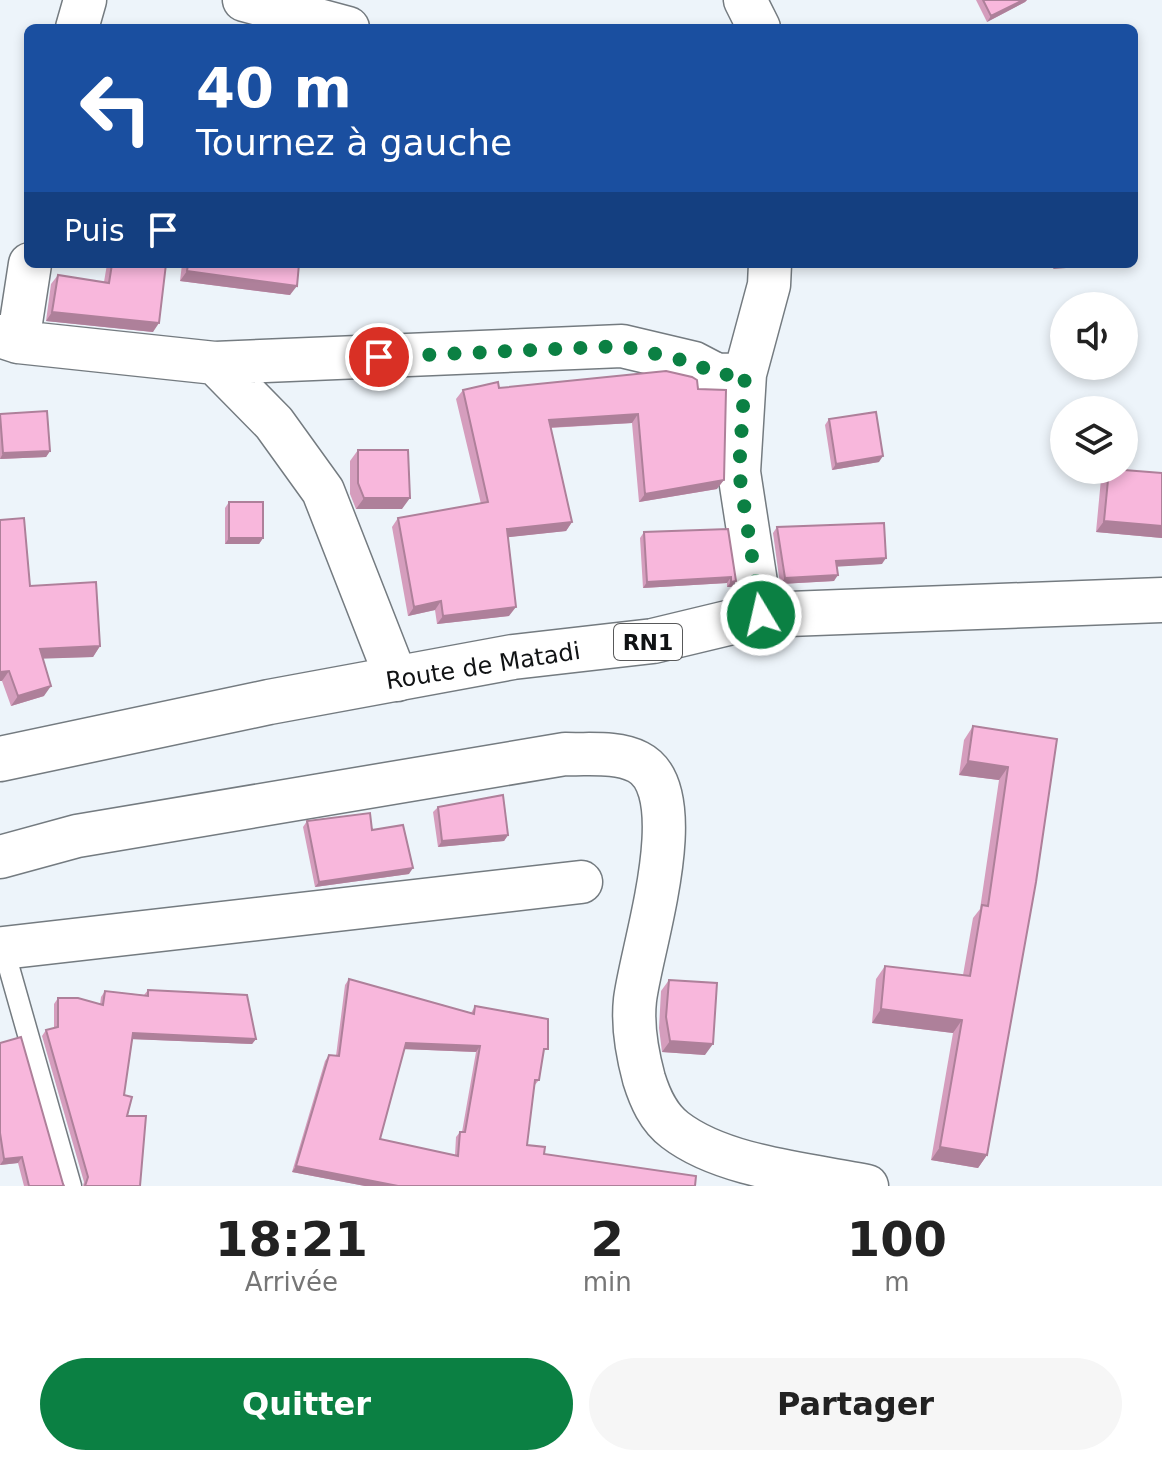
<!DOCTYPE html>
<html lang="fr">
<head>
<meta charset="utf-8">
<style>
  :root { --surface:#fff; --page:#f6f6f6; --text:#222; --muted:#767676; --accent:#0b8043 }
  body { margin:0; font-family:"DejaVu Sans",sans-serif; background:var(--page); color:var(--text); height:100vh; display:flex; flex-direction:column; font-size:30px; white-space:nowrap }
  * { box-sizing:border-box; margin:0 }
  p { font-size:26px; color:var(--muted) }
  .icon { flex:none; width:44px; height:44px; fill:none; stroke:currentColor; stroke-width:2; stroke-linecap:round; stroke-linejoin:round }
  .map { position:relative; height:1186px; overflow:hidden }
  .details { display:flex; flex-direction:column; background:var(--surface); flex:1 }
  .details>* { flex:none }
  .hud { position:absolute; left:24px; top:24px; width:1114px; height:244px; border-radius:12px; box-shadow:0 4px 12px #0003; background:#1a4fa0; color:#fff; overflow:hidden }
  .tools { position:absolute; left:1050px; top:292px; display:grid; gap:16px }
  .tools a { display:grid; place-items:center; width:88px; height:88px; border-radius:50%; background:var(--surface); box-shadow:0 4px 12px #0003; font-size:40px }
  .pin { position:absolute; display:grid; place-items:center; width:68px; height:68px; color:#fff; margin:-34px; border:4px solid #fff; border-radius:50%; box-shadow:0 2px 8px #0007 }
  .me { position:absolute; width:88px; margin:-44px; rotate:351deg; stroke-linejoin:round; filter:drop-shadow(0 0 6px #0008) }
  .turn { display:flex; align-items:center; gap:28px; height:168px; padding:0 40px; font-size:36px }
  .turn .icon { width:104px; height:104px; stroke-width:2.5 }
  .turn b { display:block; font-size:56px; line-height:68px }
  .then { display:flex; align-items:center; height:76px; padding:0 40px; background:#0003; gap:16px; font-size:30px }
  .eta { display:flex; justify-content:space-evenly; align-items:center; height:136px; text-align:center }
  .eta b { font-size:48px; font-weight:700; line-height:56px }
  .button { display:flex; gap:16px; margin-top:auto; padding:16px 40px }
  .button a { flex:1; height:92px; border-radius:48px; background:var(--accent); color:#fff; font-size:32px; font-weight:700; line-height:92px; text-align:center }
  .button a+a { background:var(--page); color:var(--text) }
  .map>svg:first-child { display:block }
</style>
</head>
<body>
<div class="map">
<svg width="1162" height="1186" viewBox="0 0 1162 1186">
  <rect width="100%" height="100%" fill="#edf4fa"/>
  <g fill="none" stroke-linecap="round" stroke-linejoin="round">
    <defs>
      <path id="service" d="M 2,943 L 71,1186"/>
      <path id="minor" d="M 244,0 L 348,28
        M 745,0 L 759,28
        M 77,28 L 85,0
        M 0,336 L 18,342 L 215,363 L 622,346 L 694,363 L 717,375 L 745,374
        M 18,342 L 30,264
        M 215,363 L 274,423 L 323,491 L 397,680
        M 761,615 L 739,472 L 745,374 L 769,285 L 770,264
        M 0,857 L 77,836 L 565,754 C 589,755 616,751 638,762 C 695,791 641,949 635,1000 C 632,1027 637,1053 644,1079 C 650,1098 658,1117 675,1130 C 723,1167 808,1174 867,1186
        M 3,948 L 581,882"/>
      <path id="trunk" d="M 0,759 L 269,702 L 513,657 L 653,641 L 761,615 L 1162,600"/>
    </defs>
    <use href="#service" stroke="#747b80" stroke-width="23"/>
    <use href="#minor" stroke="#747b80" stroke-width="45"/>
    <use href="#trunk" stroke="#747b80" stroke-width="47"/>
    <use href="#service" stroke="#fff" stroke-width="20"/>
    <use href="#minor" stroke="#fff" stroke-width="42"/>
    <use href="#trunk" stroke="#fff" stroke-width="44"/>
  </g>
  <path fill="#d59dbd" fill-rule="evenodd" d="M 976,0 L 1027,0 L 1025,2 L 987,22 Z
    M 107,264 L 166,264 L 153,332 L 46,321 L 51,284 L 58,275 L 104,282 Z
    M 182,264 L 299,264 L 290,295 L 180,281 Z
    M 697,380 L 717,489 L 639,502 L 632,423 L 550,428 L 572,522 L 566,531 L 508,537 L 509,616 L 437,624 L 435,610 L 408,616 L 392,527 L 398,518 L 481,504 L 456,399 L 463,390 L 499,388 Z
    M 0,414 L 50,451 L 46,457 L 0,459 Z
    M 829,419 L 879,462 L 832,470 L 825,425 Z
    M 358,450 L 402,509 L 356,509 L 350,494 L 350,461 Z
    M 1108,470 L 1124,470 L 1162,473 L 1162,538 L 1096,532 L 1101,479 Z
    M 229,502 L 263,538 L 259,544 L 225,544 L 225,508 Z
    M 777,527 L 882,564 L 837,566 L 834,581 L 780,584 L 773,533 Z
    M 728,529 L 732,587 L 727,587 L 727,583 L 643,588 L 640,538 L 644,532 Z
    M 30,586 L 100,646 L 93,657 L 43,658 L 44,696 L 11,706 L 2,681 Z
    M 973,726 L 1057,739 L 987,1155 L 978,1168 L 931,1160 L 953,1033 L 872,1023 L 876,979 L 885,966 L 963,975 L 973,918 L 980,909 L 999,780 L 959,775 L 964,740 Z
    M 438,807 L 508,835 L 504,841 L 438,847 L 433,812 Z
    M 307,821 L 409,874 L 315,887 L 303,827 Z
    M 349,979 L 471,1013 L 475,1006 L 544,1055 L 543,1055 L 539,1080 L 534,1086 L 527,1145 L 544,1154 L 695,1186 L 365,1186 L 292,1172 L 325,1061 L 329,1055 L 336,1056 L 345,985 ZM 404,1049 L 476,1052 L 462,1132 L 460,1132 L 456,1137 L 455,1155 L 380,1139 Z
    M 669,980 L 705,1055 L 662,1052 L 659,1028 L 661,991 Z
    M 148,990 L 256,1039 L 252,1044 L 132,1039 L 124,1095 L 140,1186 L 83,1186 L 84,1182 L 42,1036 L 46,1030 L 54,1028 L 54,1004 L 58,998 L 100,1005 L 101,997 L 105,991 L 144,995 Z
    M 0,1043 L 63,1184 L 64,1186 L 24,1186 L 18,1163 L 0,1165 Z"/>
  <path fill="#ae809a" d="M 1023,0 L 1027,0 L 1025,2 L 987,22 L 991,16 Z
    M 1056,264 L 1119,264 L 1053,269 Z
    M 187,271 L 297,286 L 290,295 L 180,281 Z
    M 52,312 L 159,323 L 153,332 L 46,321 Z
    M 638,414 L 632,423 L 542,428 L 549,420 Z
    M 50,451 L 46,457 L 0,459 L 3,453 Z
    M 883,456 L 879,462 L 832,470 L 836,464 Z
    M 724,480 L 717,489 L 639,502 L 645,494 Z
    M 364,498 L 410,498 L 402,509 L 356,509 Z
    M 1104,521 L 1162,526 L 1162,538 L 1096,532 Z
    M 572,522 L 566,531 L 501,538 L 507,529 Z
    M 229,538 L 263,538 L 259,544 L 225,544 Z
    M 886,558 L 882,564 L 832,567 L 836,561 Z
    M 838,575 L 834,581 L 780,584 L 785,578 Z
    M 731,577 L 727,583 L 643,588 L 647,582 Z
    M 736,581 L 732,587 L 727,587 L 731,582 Z
    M 441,601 L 435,610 L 408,616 L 414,607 Z
    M 516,607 L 509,616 L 437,624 L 443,616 Z
    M 100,646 L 93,657 L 33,659 L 40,649 Z
    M 9,671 L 2,681 L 0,681 L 0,672 Z
    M 51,686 L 44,696 L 11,706 L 18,696 Z
    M 968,761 L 1008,767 L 999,780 L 959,775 Z
    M 508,835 L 504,841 L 438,847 L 442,841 Z
    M 413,868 L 409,874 L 315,887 L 319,882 Z
    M 881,1009 L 962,1020 L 953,1033 L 872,1023 Z
    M 133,1033 L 256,1039 L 252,1044 L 129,1039 Z
    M 670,1041 L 713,1044 L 705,1055 L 662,1052 Z
    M 406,1043 L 480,1046 L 476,1052 L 402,1049 Z
    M 940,1147 L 987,1155 L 978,1168 L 931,1160 Z
    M 22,1157 L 18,1163 L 0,1165 L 4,1159 Z
    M 296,1166 L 398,1186 L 365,1186 L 292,1172 Z"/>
  <path fill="#f8b7dc" stroke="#ae809a" stroke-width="2" fill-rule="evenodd" d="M 983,0 L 1023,0 L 991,16 Z
    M 112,264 L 166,264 L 159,323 L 52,312 L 58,275 L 109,283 Z
    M 188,264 L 299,264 L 297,286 L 187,271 Z
    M 666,371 L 692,377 L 697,380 L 698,389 L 726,390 L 724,480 L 645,494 L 638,414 L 549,420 L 572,522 L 507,529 L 516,607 L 443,616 L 441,601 L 414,607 L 398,518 L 488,502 L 463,390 L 498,382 L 499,388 Z
    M 47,411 L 50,451 L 3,453 L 0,414 Z
    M 876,412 L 883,456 L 836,464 L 829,419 Z
    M 358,450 L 408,450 L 410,498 L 364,498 L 358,483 Z
    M 1109,470 L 1124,470 L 1162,473 L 1162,526 L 1104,521 Z
    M 229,502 L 263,502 L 263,538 L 229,538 Z
    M 24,518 L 30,586 L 96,582 L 100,646 L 40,649 L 51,686 L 18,696 L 9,671 L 0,672 L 0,520 Z
    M 884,523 L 886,558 L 836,561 L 838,575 L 785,578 L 777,527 Z
    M 728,529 L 736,581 L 731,582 L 731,577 L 647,582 L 644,532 Z
    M 973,726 L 1057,739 L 1036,882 L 987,1155 L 940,1147 L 962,1020 L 881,1009 L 885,966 L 970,976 L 982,905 L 988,906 L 1008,767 L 968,761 Z
    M 503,795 L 508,835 L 442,841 L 438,807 Z
    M 370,813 L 372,830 L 403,825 L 413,868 L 319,882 L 307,821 Z
    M 349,979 L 474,1014 L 475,1006 L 548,1019 L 548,1049 L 544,1049 L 539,1080 L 535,1080 L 527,1145 L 545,1147 L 544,1154 L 696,1176 L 695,1186 L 398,1186 L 296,1166 L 329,1055 L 339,1056 ZM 406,1043 L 480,1046 L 465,1132 L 460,1132 L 458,1156 L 380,1139 Z
    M 669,980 L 717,983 L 713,1044 L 670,1041 L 666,1017 Z
    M 148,990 L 247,995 L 256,1039 L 133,1033 L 124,1095 L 132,1097 L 127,1116 L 146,1116 L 140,1186 L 85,1186 L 88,1177 L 46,1030 L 58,1027 L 58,998 L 78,998 L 103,1005 L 105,991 L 148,996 Z
    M 21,1037 L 63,1184 L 64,1186 L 29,1186 L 22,1157 L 4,1159 L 0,1133 L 0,1043 Z"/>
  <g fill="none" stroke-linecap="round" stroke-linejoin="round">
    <path stroke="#0b8043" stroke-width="14" stroke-dasharray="0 25.2" d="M 379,357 L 622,346 L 694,363 L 717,375 L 745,374 L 739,472 L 761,615"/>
  </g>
  <g text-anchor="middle" stroke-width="6" stroke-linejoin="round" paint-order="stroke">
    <rect fill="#fff" stroke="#58595a" stroke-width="2" x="614" y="624" width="68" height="36" rx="6"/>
    <g font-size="22" font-weight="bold" fill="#101214">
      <text x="648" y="650">RN1</text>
    </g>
    <g font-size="24" fill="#101214" stroke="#fff">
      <text transform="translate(483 666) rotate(-9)" y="8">Route de Matadi</text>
    </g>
  </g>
</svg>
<div class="tools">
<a><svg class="icon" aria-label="sound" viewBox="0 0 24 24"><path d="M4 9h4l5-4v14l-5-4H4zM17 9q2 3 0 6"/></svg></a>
<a><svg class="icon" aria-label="layers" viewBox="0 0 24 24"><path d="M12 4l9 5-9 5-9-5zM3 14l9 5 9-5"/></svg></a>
</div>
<div class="pin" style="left:379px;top:357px;background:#d93025"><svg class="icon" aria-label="arrive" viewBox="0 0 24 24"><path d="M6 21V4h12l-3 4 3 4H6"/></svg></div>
<svg class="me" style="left:761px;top:615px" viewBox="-20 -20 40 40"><circle r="17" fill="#0b8043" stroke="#fff" stroke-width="3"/><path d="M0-11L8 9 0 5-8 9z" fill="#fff"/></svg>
<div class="hud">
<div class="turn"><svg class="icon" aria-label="left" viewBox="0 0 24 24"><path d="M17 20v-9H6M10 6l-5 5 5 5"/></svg><div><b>40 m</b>Tournez à gauche</div></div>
<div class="then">Puis<svg class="icon" aria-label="arrive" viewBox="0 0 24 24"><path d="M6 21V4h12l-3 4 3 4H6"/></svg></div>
</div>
</div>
<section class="details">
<div class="eta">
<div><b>18:21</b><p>Arrivée</p></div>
<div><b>2</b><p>min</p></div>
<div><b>100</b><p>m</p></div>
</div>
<div class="button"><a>Quitter</a><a>Partager</a></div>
</section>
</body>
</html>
